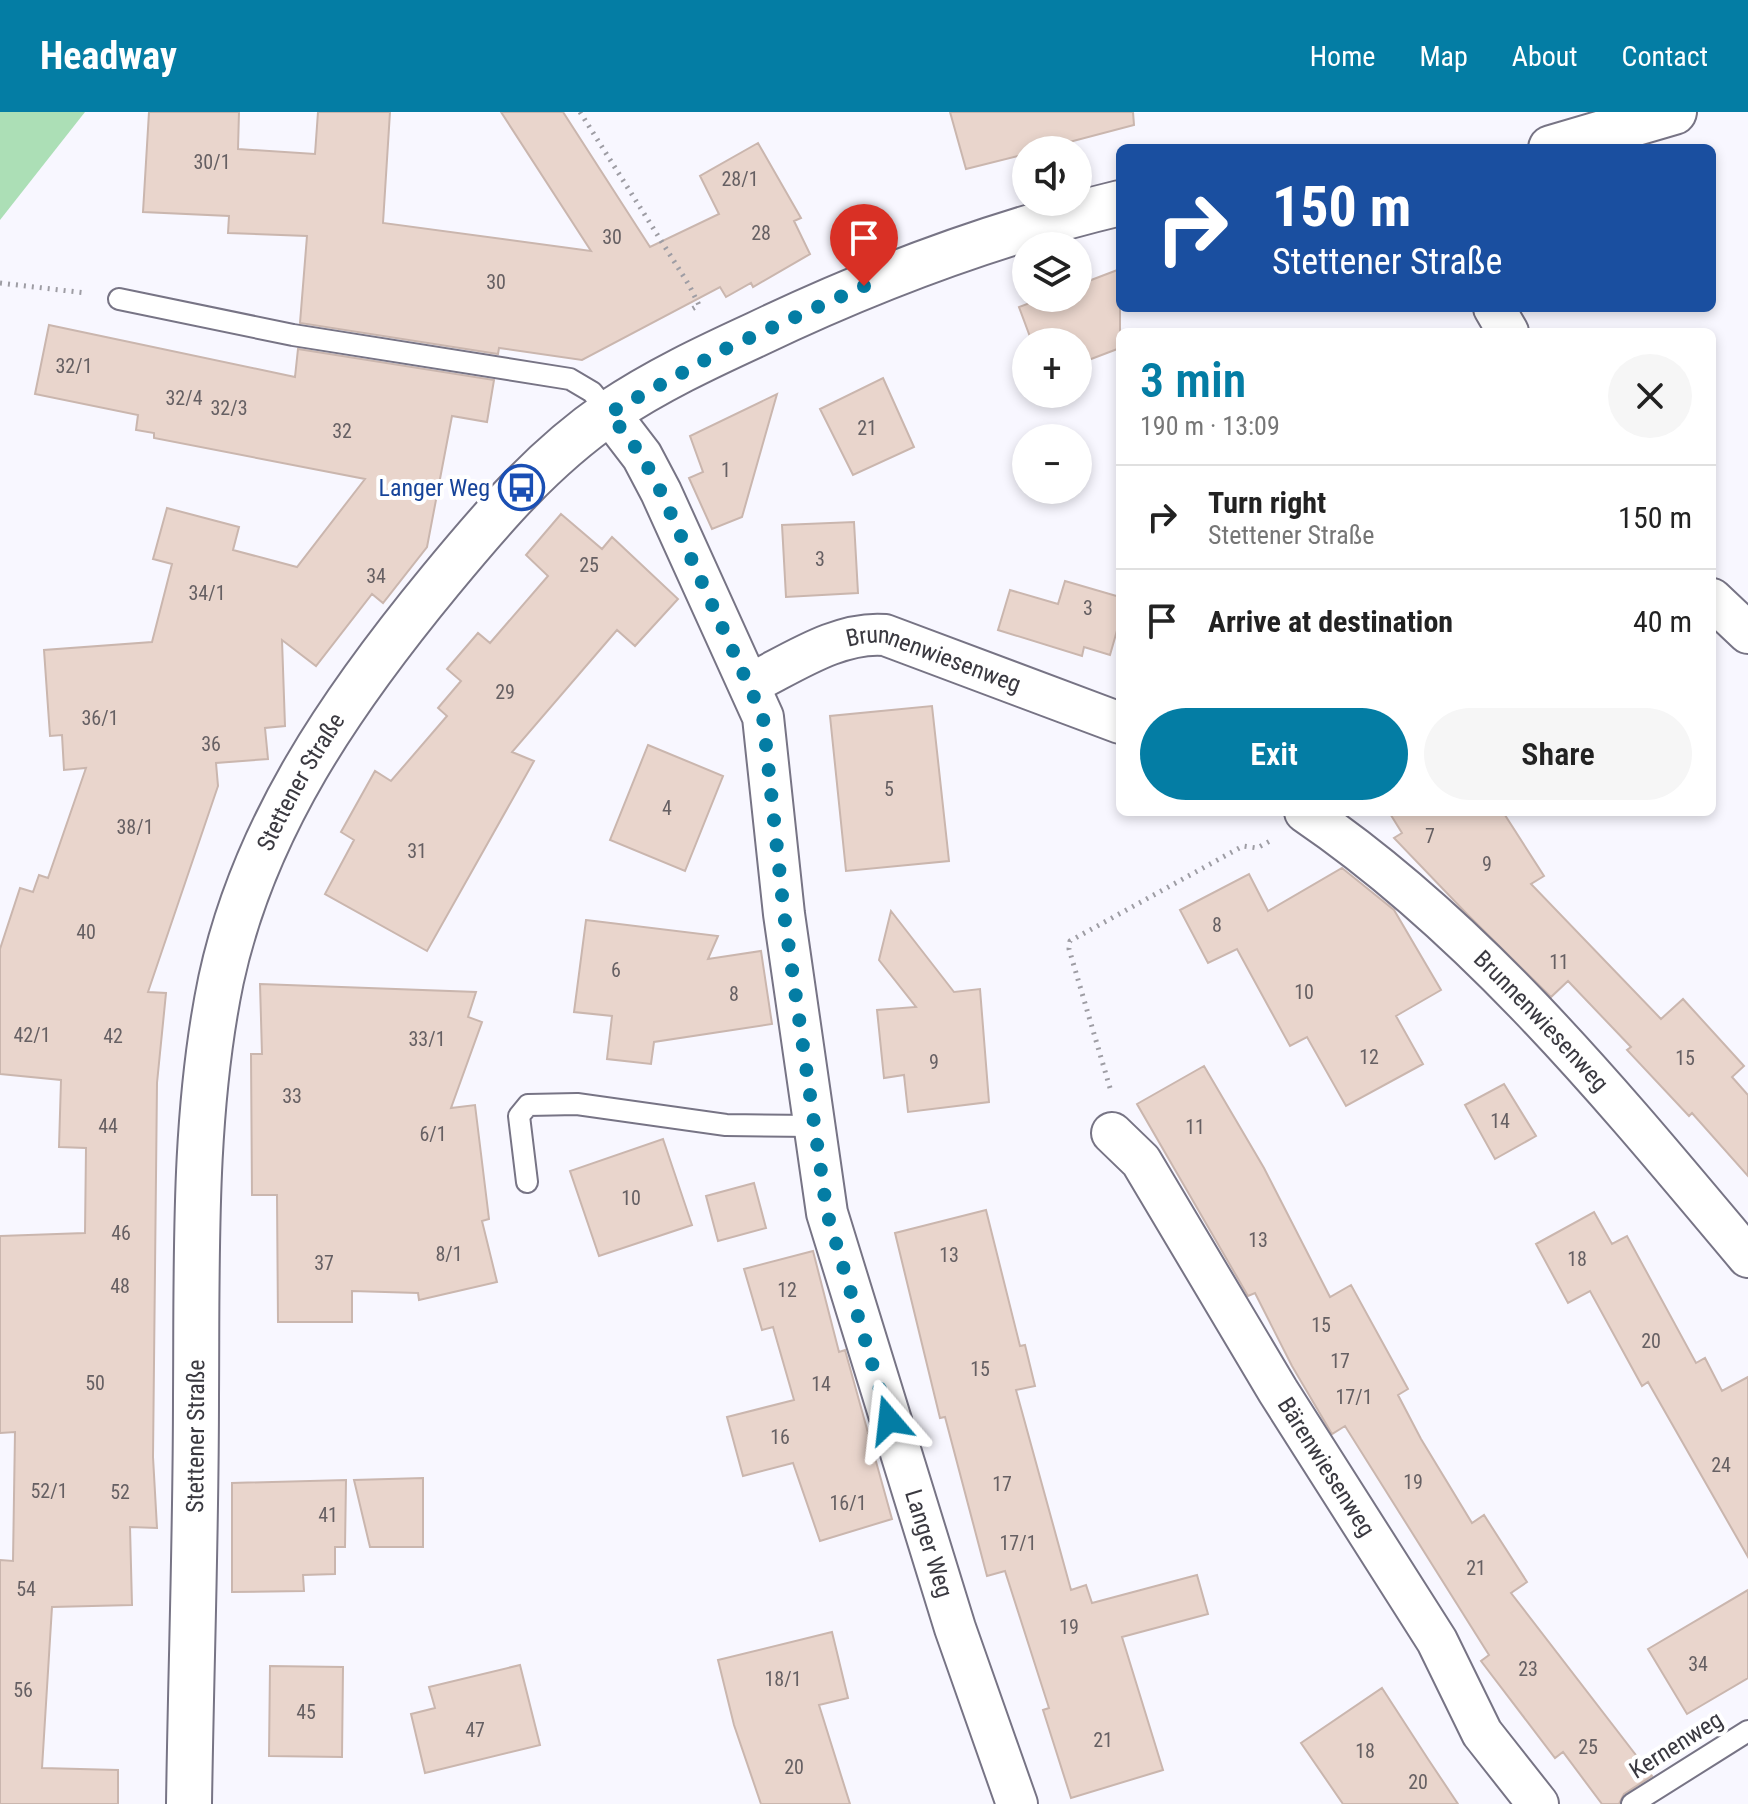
<!DOCTYPE html>
<html lang="en">
<head>
<meta charset="utf-8">
<style>
  :root { --surface:#fff; --page:#f6f6f6; --text:#222; --muted:#767676; --line:#e0e0e0; --accent:#047da4 }
  body { margin:0; font-family:"Roboto Condensed",sans-serif; background:var(--page); color:var(--text); height:100vh; display:flex; flex-direction:column; font-size:30px; white-space:nowrap }
  * { box-sizing:border-box; margin:0 }
  p { font-size:26px; color:var(--muted) }
  .icon { flex:none; width:44px; height:44px; fill:none; stroke:currentColor; stroke-width:2; stroke-linecap:round; stroke-linejoin:round }
  .map { position:relative; flex:1; overflow:hidden }
  .side { position:absolute; left:1116px; top:216px; width:600px; height:488px; display:flex; flex-direction:column; background:var(--surface); border-radius:12px; box-shadow:0 4px 12px #0003 }
  .side>* { flex:none }
  .guide { position:absolute; left:1116px; top:32px; width:600px; height:168px; border-radius:12px; box-shadow:0 4px 12px #0003; background:#1a4fa0; color:#fff; overflow:hidden }
  .controls { position:absolute; left:1012px; top:24px; display:grid; gap:16px }
  .controls a { display:grid; place-items:center; width:80px; height:80px; border-radius:50%; background:var(--surface); box-shadow:0 4px 12px #0003; font-size:40px }
  .pin { position:absolute; display:grid; place-items:center; width:68px; height:68px; color:#fff; margin:-82px -34px; border-radius:50% 50% 50% 0; rotate:-45deg; box-shadow:0 0 8px #0007 }
  .pin .icon { rotate:45deg }
  .me { position:absolute; width:88px; margin:-44px; rotate:343deg; stroke-linejoin:round; filter:drop-shadow(0 0 6px #0008) }
  .turn { display:flex; align-items:center; gap:28px; height:168px; padding:0 24px; font-size:36px }
  .turn .icon { width:104px; height:104px; stroke-width:2.5 }
  .turn b { display:block; font-size:56px; line-height:68px }
  .round { display:grid; place-items:center; flex:none; width:84px; height:84px; border-radius:42px; background:var(--page) }
  .summary { display:flex; align-items:center; justify-content:space-between; height:136px; padding:0 24px }
  h1 { font-size:48px; font-weight:600; line-height:60px; color:var(--accent) }
  .action { display:flex; gap:16px; margin-top:auto; padding:16px 24px }
  .action a { flex:1; height:92px; border-radius:48px; background:var(--accent); color:#fff; font-size:32px; font-weight:600; line-height:92px; text-align:center }
  .action a+a { background:var(--page); color:var(--text) }
  ul { padding:0; list-style:none }
  li { display:flex; align-items:center; gap:24px; height:104px; padding:0 24px; border-top:2px solid var(--line) }
  li div { flex:1 }
  li b { display:block; font-size:30px }
  li em { font-style:normal }
  header { display:flex; align-items:center; gap:48px; box-sizing:border-box; height:112px; padding:0 40px; background:var(--accent); color:#fff }
  header strong { font-size:38px }
  nav { display:flex; gap:44px; margin-inline-start:auto; font-size:28px }
  .map>svg:first-child { display:block }
</style>
</head>
<body>
<header>
<strong>Headway</strong>
<nav><a>Home</a><a>Map</a><a>About</a><a>Contact</a></nav>
</header>
<div class="map">
<svg width="1748" height="1692" viewBox="0 0 1748 1692">
  <rect width="100%" height="100%" fill="#f8f7ff"/>
  <path fill="#acdfb6" d="M 0,0 L 85,0 L 0,108 Z"/>
  <path fill="#e9d5cc" stroke="#cab6ae" stroke-width="2" d="M 149,0 L 239,0 L 238,37 L 315,42 L 318,0 L 390,0 L 383,111 L 591,139 L 501,0 L 563,0 L 650,135 L 719,102 L 700,64 L 758,31 L 801,106 L 794,109 L 810,142 L 753,175 L 751,171 L 726,185 L 720,175 L 582,248 L 499,236 L 498,242 L 300,211 L 307,124 L 228,121 L 229,104 L 143,100 Z
    M 950,0 L 1133,0 L 1134,13 L 1039,38 L 1026,38 L 1026,42 L 966,57 Z
    M 1120,157 L 1120,236 L 1078,252 L 1078,230 L 1032,230 L 1019,195 L 1043,186 L 1078,186 L 1078,173 Z
    M 49,213 L 295,265 L 298,237 L 494,268 L 487,310 L 452,304 L 427,435 L 383,491 L 372,482 L 316,554 L 282,528 L 285,614 L 265,616 L 268,647 L 216,651 L 218,674 L 148,880 L 166,881 L 157,971 L 153,1345 L 157,1416 L 130,1415 L 132,1493 L 52,1495 L 42,1656 L 118,1658 L 118,1692 L 0,1692 L 0,1448 L 13,1449 L 15,1320 L 0,1321 L 0,1124 L 85,1121 L 86,1036 L 59,1035 L 61,968 L 0,962 L 0,837 L 20,776 L 33,780 L 39,763 L 48,766 L 86,656 L 64,658 L 62,623 L 50,624 L 44,538 L 152,530 L 172,452 L 153,447 L 167,396 L 239,415 L 233,438 L 297,455 L 365,367 L 154,326 L 154,321 L 136,318 L 138,303 L 35,282 Z
    M 883,266 L 914,335 L 853,363 L 820,297 Z
    M 777,282 L 742,405 L 712,417 L 689,366 L 703,360 L 690,324 Z
    M 561,402 L 602,437 L 612,425 L 678,487 L 635,534 L 617,518 L 512,640 L 534,649 L 427,839 L 325,782 L 354,728 L 341,720 L 375,659 L 391,669 L 447,604 L 438,596 L 461,569 L 447,557 L 478,521 L 490,531 L 548,464 L 526,443 Z
    M 854,410 L 858,481 L 786,485 L 782,413 Z
    M 1065,469 L 1120,485 L 1120,508 L 1110,543 L 1084,535 L 1082,544 L 998,518 L 1010,478 L 1058,492 Z
    M 932,594 L 949,749 L 846,759 L 830,604 Z
    M 648,633 L 723,664 L 685,759 L 610,728 Z
    M 1389,700 L 1503,700 L 1544,764 L 1531,772 L 1661,907 L 1683,887 L 1744,954 L 1732,965 L 1748,983 L 1748,1064 L 1692,1001 L 1689,1004 L 1627,938 L 1631,935 L 1568,869 L 1551,885 L 1467,802 L 1394,726 L 1402,721 Z
    M 1342,756 L 1394,798 L 1441,878 L 1396,904 L 1423,952 L 1346,994 L 1307,925 L 1290,934 L 1237,837 L 1208,851 L 1180,798 L 1249,762 L 1268,799 Z
    M 891,799 L 954,880 L 980,877 L 989,990 L 908,1000 L 904,963 L 884,966 L 877,898 L 916,895 L 879,848 Z
    M 586,808 L 718,824 L 708,847 L 761,839 L 772,912 L 654,930 L 651,952 L 607,947 L 612,904 L 574,900 Z
    M 260,872 L 476,880 L 468,905 L 482,910 L 451,996 L 475,993 L 489,1107 L 482,1109 L 497,1170 L 419,1188 L 418,1181 L 352,1179 L 352,1210 L 278,1210 L 277,1083 L 252,1083 L 251,942 L 262,942 Z
    M 1204,954 L 1264,1056 L 1330,1185 L 1351,1173 L 1408,1277 L 1398,1283 L 1421,1327 L 1472,1411 L 1484,1403 L 1527,1470 L 1511,1481 L 1652,1664 L 1624,1682 L 1619,1692 L 1602,1692 L 1563,1640 L 1555,1646 L 1481,1549 L 1489,1543 L 1345,1314 L 1332,1322 L 1292,1254 L 1255,1181 L 1248,1184 L 1137,992 Z
    M 1504,972 L 1536,1024 L 1495,1047 L 1465,993 Z
    M 663,1027 L 692,1113 L 599,1144 L 570,1059 Z
    M 754,1071 L 766,1116 L 718,1129 L 706,1084 Z
    M 986,1098 L 1020,1234 L 1025,1233 L 1035,1274 L 1016,1278 L 1071,1478 L 1086,1473 L 1092,1491 L 1197,1463 L 1208,1502 L 1122,1525 L 1163,1658 L 1071,1686 L 1043,1598 L 1049,1596 L 1005,1459 L 987,1464 L 945,1305 L 940,1306 L 895,1121 Z
    M 1594,1100 L 1612,1132 L 1627,1124 L 1696,1251 L 1705,1246 L 1722,1279 L 1748,1265 L 1748,1445 L 1648,1270 L 1642,1274 L 1590,1179 L 1568,1191 L 1536,1132 Z
    M 813,1139 L 839,1240 L 845,1238 L 892,1407 L 820,1429 L 793,1351 L 743,1364 L 727,1305 L 794,1288 L 773,1215 L 762,1218 L 744,1157 Z
    M 423,1366 L 423,1435 L 370,1435 L 354,1368 Z
    M 346,1368 L 345,1435 L 335,1435 L 335,1462 L 303,1463 L 304,1479 L 232,1480 L 232,1371 Z
    M 1748,1478 L 1748,1566 L 1687,1602 L 1648,1537 Z
    M 832,1520 L 848,1586 L 819,1593 L 850,1692 L 761,1692 L 734,1613 L 718,1548 Z
    M 520,1553 L 540,1633 L 425,1661 L 411,1602 L 435,1596 L 429,1575 Z
    M 270,1554 L 343,1555 L 342,1645 L 269,1644 Z
    M 1382,1576 L 1428,1647 L 1458,1692 L 1343,1692 L 1301,1631 Z"/>
  <g fill="none" stroke-linecap="round" stroke-linejoin="round">
    <defs>
      <path id="lane" d="M 119,187 L 293,223 L 570,267 L 592,280 L 609,301
        M 527,1070 L 519,1004 L 528,993 L 577,992 L 726,1013 L 814,1014
        M 1632,1692 L 1748,1619"/>
      <g id="street">
        <path d="M 1494,196 L 1508,220"/>
        <path id="s1" d="M 609,301 L 642,344 L 661,380 L 763,605 L 784,802 L 827,1101 L 955,1516 L 1017,1692"/>
        <path d="M 1712,487 L 1748,521"/>
        <path id="s2" d="M 750,572 C 791,552 838,519 885,523 L 1120,611"/>
        <path id="s3" d="M 1305,700 C 1477,817 1616,988 1748,1145"/>
        <path id="s4" d="M 1112,1021 L 1141,1049 L 1278,1279 L 1437,1529 L 1482,1621 L 1538,1692"/>
      </g>
      <g id="secondary">
        <path d="M 1551,36 L 1674,0"/>
        <path id="s5" d="M 189,1692 C 191,1556 196,1420 196,1285 C 197,1147 193,1003 221,868 C 254,715 342,588 440,469 C 491,407 543,346 610,300 C 656,269 707,245 757,222 C 874,166 994,121 1120,91"/>
      </g>
    </defs>
    <use href="#lane" stroke="#777485" stroke-width="24"/>
    <use href="#street" stroke="#777485" stroke-width="44"/>
    <use href="#secondary" stroke="#777485" stroke-width="48"/>
    <path stroke="#9e9da4" stroke-width="5" stroke-dasharray="2 6" stroke-linecap="butt" d="M 580,0 L 689,173 L 699,193 L 692,197
      M 0,171 L 86,181
      M 1110,976 L 1069,837 L 1070,829 L 1243,734 L 1257,736 L 1272,728"/>
    <use href="#lane" stroke="#fff" stroke-width="20"/>
    <use href="#street" stroke="#fff" stroke-width="40"/>
    <use href="#secondary" stroke="#fff" stroke-width="44"/>
  </g>
  <g fill="none" stroke-linecap="round" stroke-linejoin="round">
    <path stroke="#047da4" stroke-width="14" stroke-dasharray="0 25.2" d="M 864,174 L 727,236 L 609,301 L 642,344 L 661,380 L 763,605 L 784,802 L 827,1101 L 889,1308"/>
  </g>
  <defs>
    <symbol id="bus-ring" viewBox="-11 -11 22 22"><circle r="9.5" fill="#fff" stroke="#1a4fb4" stroke-width="1.5"/><path d="M-5-6H5V4H4V6H2V4H-2V6H-4V4H-5ZM-3.5-4V0h7V-4ZM-3.5 1.2v1.5H-2V1.2ZM2 1.2v1.5H3.5V1.2Z" fill="#1a4fb4"/></symbol>
  </defs>
  <g fill-rule="evenodd">
    <use href="#bus-ring" x="496" y="350" width="51" height="51"/>
  </g>
  <g text-anchor="middle" stroke-width="8" stroke-linejoin="round" paint-order="stroke">
    <g font-size="20" fill="#666063">
      <text x="212" y="57">30/1</text>
      <text x="740" y="74">28/1</text>
      <text x="761" y="128">28</text>
      <text x="612" y="132">30</text>
      <text x="496" y="177">30</text>
      <text x="74" y="261">32/1</text>
      <text x="184" y="293">32/4</text>
      <text x="229" y="303">32/3</text>
      <text x="867" y="323">21</text>
      <text x="342" y="326">32</text>
      <text x="726" y="365">1</text>
      <text x="820" y="454">3</text>
      <text x="589" y="460">25</text>
      <text x="376" y="471">34</text>
      <text x="207" y="488">34/1</text>
      <text x="1088" y="503">3</text>
      <text x="505" y="587">29</text>
      <text x="100" y="613">36/1</text>
      <text x="211" y="639">36</text>
      <text x="889" y="684">5</text>
      <text x="667" y="703">4</text>
      <text x="135" y="722">38/1</text>
      <text x="1430" y="731">7</text>
      <text x="417" y="746">31</text>
      <text x="1487" y="759">9</text>
      <text x="1217" y="820">8</text>
      <text x="86" y="827">40</text>
      <text x="1559" y="857">11</text>
      <text x="616" y="865">6</text>
      <text x="1304" y="887">10</text>
      <text x="734" y="889">8</text>
      <text x="32" y="930">42/1</text>
      <text x="113" y="931">42</text>
      <text x="427" y="934">33/1</text>
      <text x="1369" y="952">12</text>
      <text x="1685" y="953">15</text>
      <text x="934" y="957">9</text>
      <text x="292" y="991">33</text>
      <text x="1500" y="1016">14</text>
      <text x="108" y="1021">44</text>
      <text x="1195" y="1022">11</text>
      <text x="433" y="1029">6/1</text>
      <text x="631" y="1093">10</text>
      <text x="121" y="1128">46</text>
      <text x="1258" y="1135">13</text>
      <text x="449" y="1149">8/1</text>
      <text x="949" y="1150">13</text>
      <text x="1577" y="1154">18</text>
      <text x="324" y="1158">37</text>
      <text x="120" y="1181">48</text>
      <text x="787" y="1185">12</text>
      <text x="1321" y="1220">15</text>
      <text x="1651" y="1236">20</text>
      <text x="1340" y="1256">17</text>
      <text x="980" y="1264">15</text>
      <text x="95" y="1278">50</text>
      <text x="821" y="1279">14</text>
      <text x="1354" y="1292">17/1</text>
      <text x="780" y="1332">16</text>
      <text x="1721" y="1360">24</text>
      <text x="1413" y="1377">19</text>
      <text x="1002" y="1379">17</text>
      <text x="49" y="1386">52/1</text>
      <text x="120" y="1387">52</text>
      <text x="848" y="1398">16/1</text>
      <text x="328" y="1410">41</text>
      <text x="1018" y="1438">17/1</text>
      <text x="1476" y="1463">21</text>
      <text x="26" y="1484">54</text>
      <text x="1069" y="1522">19</text>
      <text x="1698" y="1559">34</text>
      <text x="1528" y="1564">23</text>
      <text x="783" y="1574">18/1</text>
      <text x="23" y="1585">56</text>
      <text x="306" y="1607">45</text>
      <text x="475" y="1625">47</text>
      <text x="1103" y="1635">21</text>
      <text x="1588" y="1642">25</text>
      <text x="1365" y="1646">18</text>
      <text x="794" y="1662">20</text>
      <text x="1418" y="1677">20</text>
    </g>
    <g font-size="24" fill="#164399" stroke="#fff" text-anchor="end">
      <text x="490" y="384">Langer Weg</text>
    </g>
    <g font-size="24" fill="#3a3940" stroke="#fff">
      <text dy="8" stroke="none"><textPath href="#s2" startOffset="198">Brunnenwiesenweg</textPath></text>
      <text dy="8" stroke="none"><textPath href="#s5" startOffset="1040">Stettener Straße</textPath></text>
      <text dy="8" stroke="none"><textPath href="#s3" startOffset="316">Brunnenwiesenweg</textPath></text>
      <text dy="8" stroke="none"><textPath href="#s5" startOffset="368">Stettener Straße</textPath></text>
      <text dy="8" stroke="none"><textPath href="#s4" startOffset="398">Bärenwiesenweg</textPath></text>
      <text dy="8" stroke="none"><textPath href="#s1" startOffset="1188">Langer Weg</textPath></text>
      <text transform="translate(1676 1633) rotate(-32)" y="8">Kernenweg</text>
    </g>
  </g>
</svg>
<div class="controls">
<a><svg class="icon" aria-label="sound" viewBox="0 0 24 24"><path d="M4 9h4l5-4v14l-5-4H4zM17 9q2 3 0 6"/></svg></a>
<a><svg class="icon" aria-label="layers" viewBox="0 0 24 24"><path d="M12 4l9 5-9 5-9-5zM3 14l9 5 9-5"/></svg></a>
<a>+</a>
<a>−</a>
</div>
<div class="pin" style="left:864px;top:174px;background:#d93025"><svg class="icon" aria-label="arrive" viewBox="0 0 24 24"><path d="M6 21V4h12l-3 4 3 4H6"/></svg></div>
<svg class="me" style="left:889px;top:1308px" viewBox="-20 -20 40 40"><path d="M0-17L14 15 0 8-14 15z" fill="#047da4" stroke="#fff" stroke-width="4"/></svg>
<div class="guide">
<div class="turn"><svg class="icon" aria-label="right" viewBox="0 0 24 24"><path d="M7 20v-9h11M14 6l5 5-5 5"/></svg><div><b>150 m</b>Stettener Straße</div></div>
</div>
<section class="side">
<div class="summary"><div><h1>3 min</h1><p>190 m · 13:09</p></div><a class="round"><svg class="icon" aria-label="close" viewBox="0 0 24 24"><path d="M6 6l12 12M18 6L6 18"/></svg></a></div>
<ul>
<li><svg class="icon" aria-label="right" viewBox="0 0 24 24"><path d="M7 20v-9h11M14 6l5 5-5 5"/></svg><div><b>Turn right</b><p>Stettener Straße</p></div><em>150 m</em></li>
<li><svg class="icon" aria-label="arrive" viewBox="0 0 24 24"><path d="M6 21V4h12l-3 4 3 4H6"/></svg><div><b>Arrive at destination</b></div><em>40 m</em></li>
</ul>
<div class="action"><a>Exit</a><a>Share</a></div>
</section>
</div>
</body>
</html>
